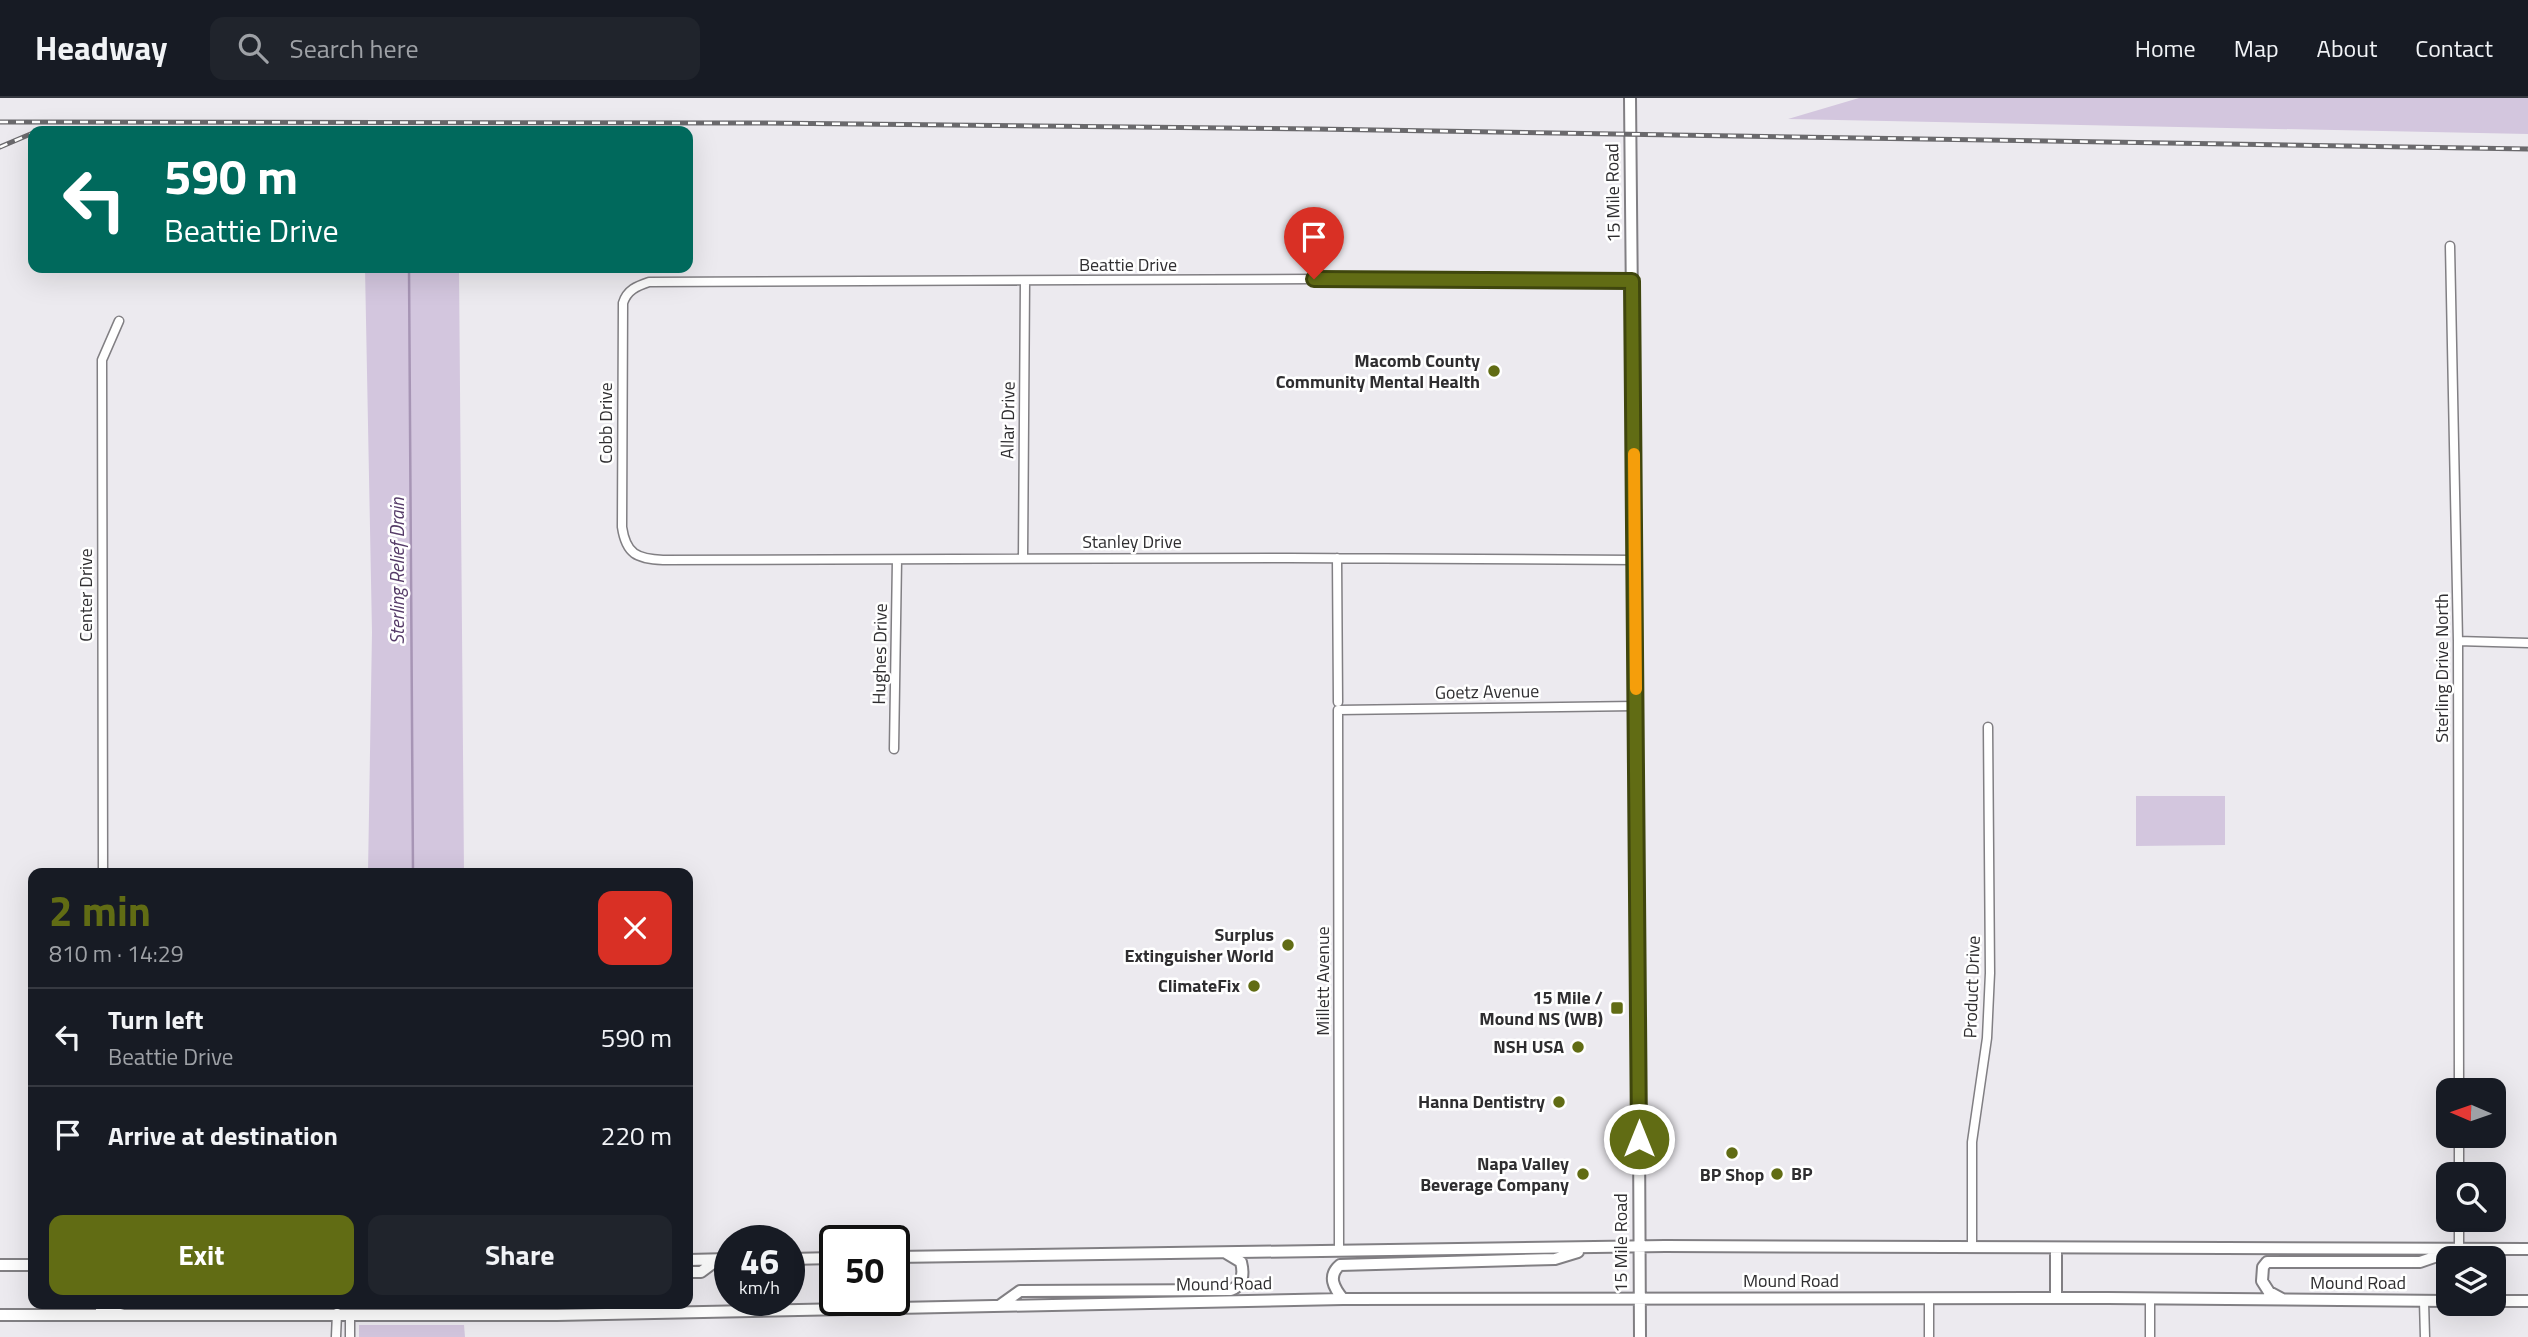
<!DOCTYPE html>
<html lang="en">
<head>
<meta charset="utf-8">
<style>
  :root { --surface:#171b24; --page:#20242c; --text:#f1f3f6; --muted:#9ea1a6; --line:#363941; --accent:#616c14 }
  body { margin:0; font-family:"Titillium Web",sans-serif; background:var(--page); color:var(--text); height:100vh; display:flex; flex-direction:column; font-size:26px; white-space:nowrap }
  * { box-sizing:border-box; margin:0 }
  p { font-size:23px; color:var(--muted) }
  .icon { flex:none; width:38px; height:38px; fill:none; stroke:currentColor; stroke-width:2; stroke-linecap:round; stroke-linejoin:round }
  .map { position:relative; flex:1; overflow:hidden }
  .side { position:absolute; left:28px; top:770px; width:665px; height:441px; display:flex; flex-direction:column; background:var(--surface); border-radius:14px; box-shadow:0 7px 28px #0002 }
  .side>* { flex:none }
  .top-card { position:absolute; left:28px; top:28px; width:665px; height:147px; border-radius:14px; box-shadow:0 7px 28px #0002; background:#00695c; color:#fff; overflow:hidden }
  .needle { width:46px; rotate:272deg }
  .tools { position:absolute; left:2436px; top:980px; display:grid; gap:14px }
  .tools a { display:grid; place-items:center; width:70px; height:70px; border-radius:14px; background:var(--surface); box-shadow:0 7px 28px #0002; font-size:35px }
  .speed { position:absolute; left:714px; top:1127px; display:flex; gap:14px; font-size:35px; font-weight:700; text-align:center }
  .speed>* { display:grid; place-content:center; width:91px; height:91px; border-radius:50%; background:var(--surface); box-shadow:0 7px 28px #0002; line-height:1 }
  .speed small { font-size:18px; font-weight:400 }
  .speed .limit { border:4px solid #111; border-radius:10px; background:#fff; color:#111 }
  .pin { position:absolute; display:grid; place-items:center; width:60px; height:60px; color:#fff; margin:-72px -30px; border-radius:50% 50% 50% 0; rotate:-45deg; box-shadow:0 0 7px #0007 }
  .pin .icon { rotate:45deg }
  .me { position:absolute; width:77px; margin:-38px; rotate:0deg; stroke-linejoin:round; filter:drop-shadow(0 0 5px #0008) }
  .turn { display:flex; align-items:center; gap:24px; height:147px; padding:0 21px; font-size:32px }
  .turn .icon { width:91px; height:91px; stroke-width:2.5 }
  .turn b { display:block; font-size:49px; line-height:60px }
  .round { display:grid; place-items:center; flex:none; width:74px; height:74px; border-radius:14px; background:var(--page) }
  .overview { display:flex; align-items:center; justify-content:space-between; height:119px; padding:0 21px }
  h1 { font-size:42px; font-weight:700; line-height:52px; color:var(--accent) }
  .primary-button { display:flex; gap:14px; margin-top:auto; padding:14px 21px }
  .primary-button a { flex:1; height:80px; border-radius:14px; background:var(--accent); color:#fff; font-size:28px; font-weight:700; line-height:80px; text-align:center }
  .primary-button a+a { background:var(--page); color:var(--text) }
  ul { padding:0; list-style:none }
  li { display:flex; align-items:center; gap:21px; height:98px; padding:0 21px; border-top:2px solid var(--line) }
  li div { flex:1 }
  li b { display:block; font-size:26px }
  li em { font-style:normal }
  header { display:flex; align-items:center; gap:42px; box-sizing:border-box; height:98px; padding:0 35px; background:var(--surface); border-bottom:2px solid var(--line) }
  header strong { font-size:33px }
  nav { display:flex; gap:38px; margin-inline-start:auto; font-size:24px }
  .search { width:490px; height:63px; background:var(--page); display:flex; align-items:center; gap:18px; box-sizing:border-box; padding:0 24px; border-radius:14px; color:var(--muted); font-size:26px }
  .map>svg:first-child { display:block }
</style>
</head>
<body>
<header>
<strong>Headway</strong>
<div class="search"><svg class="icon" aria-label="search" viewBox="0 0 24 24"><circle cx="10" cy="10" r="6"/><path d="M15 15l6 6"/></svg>Search here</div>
<nav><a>Home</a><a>Map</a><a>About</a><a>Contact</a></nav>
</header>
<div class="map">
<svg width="2528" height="1239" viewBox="0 0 2528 1239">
  <rect width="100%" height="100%" fill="#eceaef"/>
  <path fill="#d3c6de" d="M 1859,0 L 2528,0 L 2528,36 L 1788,21 Z
    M 365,170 L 459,170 L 464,775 L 368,775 L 372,534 Z
    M 2136,698 L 2225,698 L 2225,747 L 2136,748 Z
    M 359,1227 L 464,1227 L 465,1239 L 359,1239 Z"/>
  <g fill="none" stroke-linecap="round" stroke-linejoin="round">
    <path stroke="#a795b5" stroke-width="2.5" d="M 409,170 L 413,775"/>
    <defs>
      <path id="street" d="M 2450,148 L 2458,543 L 2459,992
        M 1632,183 L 1314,181 L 649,184 C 637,188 627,192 623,205 L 622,429 C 626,456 637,461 663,462 L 1289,460 L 1635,462
        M 1023,460 L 1025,183
        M 1337,460 L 1338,604
        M 2458,543 L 2528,545
        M 894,651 L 897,462
        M 103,775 L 102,262 L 119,223
        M 2459,1038 L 2459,1076
        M 2459,1122 L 2459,1150
        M 1972,1150 L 1972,1044 L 1987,940 L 1990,875 L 1988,629
        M 1339,1153 L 1338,612 L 1636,608
        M 1929,1200 L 1929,1239
        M 2150,1200 L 2150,1239
        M 2424,1203 L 2425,1239
        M 336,1239 L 337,1215
        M 350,1239 L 350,1216"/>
      <path id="secondary" d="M 1630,0 L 1638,830 L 1640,1239
        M 894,1159 L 1665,1148 L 2528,1151
        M 789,1161 L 835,1160
        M 688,1162 L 730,1161
        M 0,1167 L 33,1167
        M 688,1174 L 701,1174 L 717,1162
        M 2056,1200 L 2056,1150
        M 1343,1201 C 1334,1190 1327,1178 1340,1167 L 1555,1161 L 1578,1154
        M 2282,1201 L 2269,1194 L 2262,1183 L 2263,1169 L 2267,1164 L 2420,1164 L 2449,1154
        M 2494,1203 L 2528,1203
        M 999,1208 L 1020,1193 L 1231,1192 C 1243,1187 1244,1176 1241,1164 L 1226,1155
        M 101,1212 L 124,1206
        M 0,1217 L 557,1217 L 1343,1201 L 2108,1200 L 2448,1203"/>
    </defs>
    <use href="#street" stroke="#817f83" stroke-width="11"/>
    <use href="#secondary" stroke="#817f83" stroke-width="14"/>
    <use href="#street" stroke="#fff" stroke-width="8"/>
    <use href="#secondary" stroke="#fff" stroke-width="10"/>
    <defs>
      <path id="rail" d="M 0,24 L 766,25 L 1315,31 L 2528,51
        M 0,49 L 33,35"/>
    </defs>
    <use href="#rail" stroke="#6a696c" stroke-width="5"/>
    <use href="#rail" stroke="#fff" stroke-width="2.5" stroke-dasharray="8" stroke-linecap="butt"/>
  </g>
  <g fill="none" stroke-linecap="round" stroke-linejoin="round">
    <defs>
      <path id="route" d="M 1314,181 L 1632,183 L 1639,1041"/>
    </defs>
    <use href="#route" stroke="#3f460d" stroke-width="18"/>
    <use href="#route" stroke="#616c14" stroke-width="12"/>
    <path stroke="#f59e0b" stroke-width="12" d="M 1634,356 L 1636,591"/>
  </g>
  <g fill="#616c14" stroke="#fff" stroke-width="2.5">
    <circle cx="1494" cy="273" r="7"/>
    <circle cx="1288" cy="847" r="7"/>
    <circle cx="1254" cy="888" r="7"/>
    <rect x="1610" y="903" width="14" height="14" rx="3.5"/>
    <circle cx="1578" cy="949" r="7"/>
    <circle cx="1559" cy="1004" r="7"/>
    <circle cx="1732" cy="1055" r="7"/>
    <circle cx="1583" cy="1076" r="7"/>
    <circle cx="1777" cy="1076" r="7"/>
  </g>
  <g text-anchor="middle" stroke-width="5" stroke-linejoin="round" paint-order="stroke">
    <g font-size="18" fill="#2f2e30" stroke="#fff">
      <text transform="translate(1613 95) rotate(-91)" y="6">15 Mile Road</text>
      <text x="1128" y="173">Beattie Drive</text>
      <text transform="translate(1008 322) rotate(-89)" y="6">Allar Drive</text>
      <text transform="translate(606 325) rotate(-90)" y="6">Cobb Drive</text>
      <text x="1132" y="450">Stanley Drive</text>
      <text transform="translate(86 497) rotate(-90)" y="6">Center Drive</text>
      <text transform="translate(880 556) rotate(-89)" y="6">Hughes Drive</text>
      <text transform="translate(2442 570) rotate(-90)" y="6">Sterling Drive North</text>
      <text transform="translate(1487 594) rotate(-1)" y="6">Goetz Avenue</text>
      <text transform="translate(1323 883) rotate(-90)" y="6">Millett Avenue</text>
      <text transform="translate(1972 889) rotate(-88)" y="6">Product Drive</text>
      <text transform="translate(1621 1145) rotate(-90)" y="6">15 Mile Road</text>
      <text x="1791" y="1189">Mound Road</text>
      <text x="2358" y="1191">Mound Road</text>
      <text transform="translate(1224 1186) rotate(-1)" y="6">Mound Road</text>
    </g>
    <g font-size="18" font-weight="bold" fill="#2f2e30" stroke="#fff" text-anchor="end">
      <text x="1480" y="269">Macomb County<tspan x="1480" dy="21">Community Mental Health</tspan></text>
      <text x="1274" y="843">Surplus<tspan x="1274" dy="21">Extinguisher World</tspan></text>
      <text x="1240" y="894">ClimateFix</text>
      <text x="1603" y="906">15 Mile /<tspan x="1603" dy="21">Mound NS (WB)</tspan></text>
      <text x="1564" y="955">NSH USA</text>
      <text x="1545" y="1010">Hanna Dentistry</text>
      <text x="1569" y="1072">Napa Valley<tspan x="1569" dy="21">Beverage Company</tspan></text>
      <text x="1791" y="1082" text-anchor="start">BP</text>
      <text x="1732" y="1083" text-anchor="middle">BP Shop</text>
    </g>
    <g font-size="19" font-style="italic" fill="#553b68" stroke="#fff">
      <text transform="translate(397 473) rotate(-90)" y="7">Sterling Relief Drain</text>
    </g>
  </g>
</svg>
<div class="tools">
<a><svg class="needle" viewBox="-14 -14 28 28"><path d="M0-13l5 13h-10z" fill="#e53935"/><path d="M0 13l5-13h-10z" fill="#9ea1a6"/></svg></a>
<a><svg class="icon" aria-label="search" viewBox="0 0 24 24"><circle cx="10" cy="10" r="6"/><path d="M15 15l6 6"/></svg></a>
<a><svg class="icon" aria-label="layers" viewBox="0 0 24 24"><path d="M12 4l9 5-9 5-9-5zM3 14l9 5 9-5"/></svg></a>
</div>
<div class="speed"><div>46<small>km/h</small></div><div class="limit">50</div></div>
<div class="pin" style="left:1314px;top:181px;background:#d93025"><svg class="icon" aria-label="arrive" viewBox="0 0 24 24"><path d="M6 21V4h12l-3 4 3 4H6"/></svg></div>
<svg class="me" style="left:1639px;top:1041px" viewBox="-20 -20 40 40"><circle r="17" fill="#616c14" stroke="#fff" stroke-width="3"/><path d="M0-11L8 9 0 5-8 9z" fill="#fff"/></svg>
<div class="top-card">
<div class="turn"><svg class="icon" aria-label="left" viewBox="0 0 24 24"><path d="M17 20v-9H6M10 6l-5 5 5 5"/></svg><div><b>590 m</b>Beattie Drive</div></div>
</div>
<section class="side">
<div class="overview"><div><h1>2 min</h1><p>810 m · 14:29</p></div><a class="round" style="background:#d93025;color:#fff"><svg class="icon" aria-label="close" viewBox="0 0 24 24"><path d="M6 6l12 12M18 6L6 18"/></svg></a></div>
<ul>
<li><svg class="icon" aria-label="left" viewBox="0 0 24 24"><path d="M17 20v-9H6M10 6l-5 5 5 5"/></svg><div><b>Turn left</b><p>Beattie Drive</p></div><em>590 m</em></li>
<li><svg class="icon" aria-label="arrive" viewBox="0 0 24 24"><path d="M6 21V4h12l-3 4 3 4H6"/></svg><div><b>Arrive at destination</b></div><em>220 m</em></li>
</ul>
<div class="primary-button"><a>Exit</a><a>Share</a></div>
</section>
</div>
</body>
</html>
